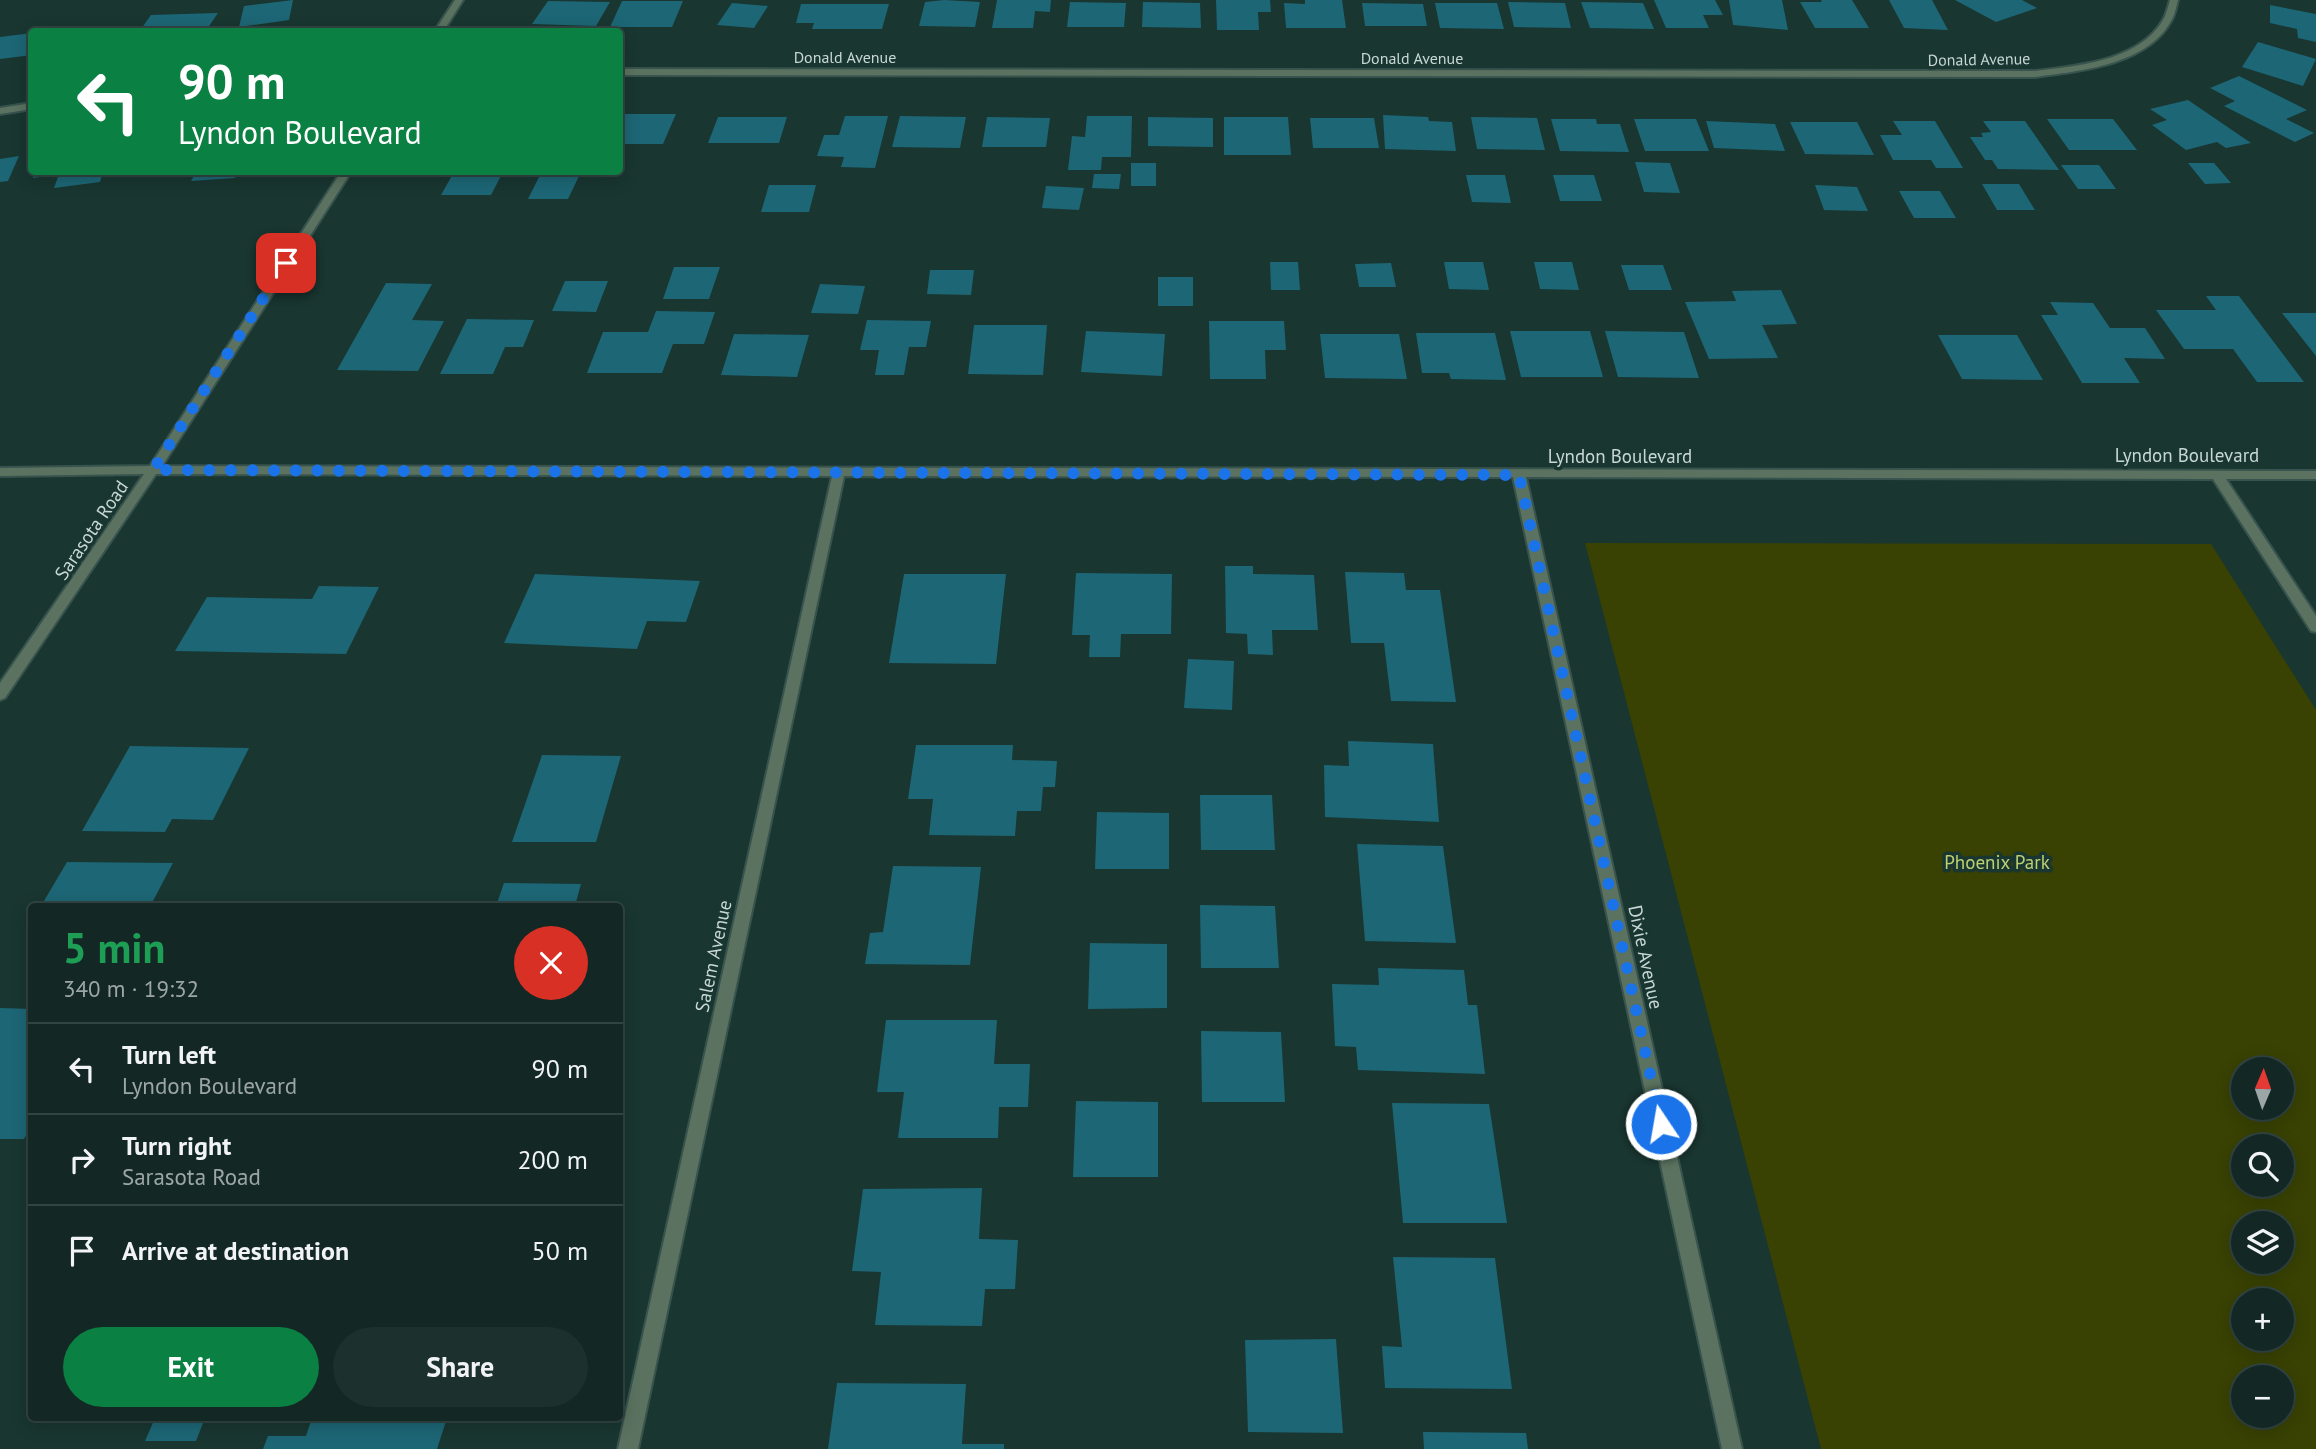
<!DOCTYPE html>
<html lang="en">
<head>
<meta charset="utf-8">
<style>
  :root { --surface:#132825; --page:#1c302d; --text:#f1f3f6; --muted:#9da6a7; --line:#324442; --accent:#0b8043 }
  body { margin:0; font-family:"PT Sans",sans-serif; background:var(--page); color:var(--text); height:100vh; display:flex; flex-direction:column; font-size:26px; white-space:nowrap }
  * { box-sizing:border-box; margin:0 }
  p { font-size:23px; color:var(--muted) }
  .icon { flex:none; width:38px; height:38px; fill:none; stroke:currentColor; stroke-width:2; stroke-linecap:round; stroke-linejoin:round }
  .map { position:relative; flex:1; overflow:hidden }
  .drawer { position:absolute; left:28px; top:903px; width:595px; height:518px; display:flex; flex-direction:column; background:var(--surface); border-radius:7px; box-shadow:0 4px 18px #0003,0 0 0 2px var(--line) }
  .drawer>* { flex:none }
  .top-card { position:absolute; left:28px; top:28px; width:595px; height:147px; border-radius:7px; box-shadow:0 4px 18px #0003,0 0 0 2px var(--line); background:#0b8043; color:#fff; overflow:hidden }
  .needle { width:46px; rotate:2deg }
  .controls { position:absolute; left:2231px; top:1057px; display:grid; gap:14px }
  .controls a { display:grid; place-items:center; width:63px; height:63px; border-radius:50%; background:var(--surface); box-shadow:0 4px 18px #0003,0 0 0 2px var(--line); font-size:35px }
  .pin { position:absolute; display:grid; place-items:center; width:60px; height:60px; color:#fff; margin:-30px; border-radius:14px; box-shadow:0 4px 10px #0006 }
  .me { position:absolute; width:77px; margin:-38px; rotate:348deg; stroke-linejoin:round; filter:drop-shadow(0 0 5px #0008) }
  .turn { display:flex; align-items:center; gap:24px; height:147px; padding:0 35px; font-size:32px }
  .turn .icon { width:91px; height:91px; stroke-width:2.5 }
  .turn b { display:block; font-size:49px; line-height:60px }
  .round { display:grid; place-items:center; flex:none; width:74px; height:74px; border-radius:37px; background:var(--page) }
  .head { display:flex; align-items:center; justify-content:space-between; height:119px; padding:0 35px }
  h1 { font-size:42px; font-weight:700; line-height:52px; color:#1e9e55 }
  .cta { display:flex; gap:14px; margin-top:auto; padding:14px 35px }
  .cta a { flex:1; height:80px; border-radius:42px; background:var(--accent); color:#fff; font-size:28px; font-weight:700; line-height:80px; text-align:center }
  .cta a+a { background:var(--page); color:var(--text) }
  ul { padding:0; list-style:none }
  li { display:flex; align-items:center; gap:21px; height:91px; padding:0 35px; border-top:2px solid var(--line) }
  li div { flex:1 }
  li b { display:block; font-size:26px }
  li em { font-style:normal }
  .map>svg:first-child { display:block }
</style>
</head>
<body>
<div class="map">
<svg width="2316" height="1449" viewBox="0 0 2316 1449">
  <rect width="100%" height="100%" fill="#193631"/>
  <path fill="#394203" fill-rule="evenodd" d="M 1585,543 L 2211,544 L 2316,710 L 2316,1449 L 1821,1449 ZM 2244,1069 L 2282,1069 L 2282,1108 L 2244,1108 ZM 2244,1146 L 2282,1146 L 2282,1185 L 2244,1185 ZM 2244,1223 L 2282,1223 L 2282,1262 L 2244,1262 ZM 2244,1300 L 2282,1300 L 2282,1339 L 2244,1339 ZM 2244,1377 L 2282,1377 L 2282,1416 L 2244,1416 Z"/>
  <path fill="#1d6675" d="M 293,0 L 289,20 L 239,27 L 244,6 Z
    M 944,0 L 980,2 L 975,27 L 919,26 L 925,2 Z
    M 997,0 L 1051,0 L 1050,12 L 1035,11 L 1033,28 L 992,28 Z
    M 1216,0 L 1270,0 L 1271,12 L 1258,12 L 1259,30 L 1217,30 Z
    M 1305,0 L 1342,0 L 1346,28 L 1286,28 L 1284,3 L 1305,4 Z
    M 1654,0 L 1715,0 L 1723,15 L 1703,15 L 1709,28 L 1666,28 Z
    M 1729,0 L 1782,0 L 1788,30 L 1733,25 Z
    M 1821,0 L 1852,0 L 1869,28 L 1815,28 L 1800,2 L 1822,2 Z
    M 1889,0 L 1932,0 L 1948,30 L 1904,28 Z
    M 1955,0 L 2022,0 L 2037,8 L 1996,22 Z
    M 548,1 L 610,2 L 596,26 L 532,24 Z
    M 622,1 L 683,1 L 672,27 L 610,27 Z
    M 1070,2 L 1126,3 L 1124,27 L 1067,27 Z
    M 1143,2 L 1200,3 L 1201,28 L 1142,27 Z
    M 1508,2 L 1565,3 L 1571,28 L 1514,27 Z
    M 1581,2 L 1643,3 L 1654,29 L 1590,28 Z
    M 732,3 L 768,6 L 754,28 L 717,25 Z
    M 1362,3 L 1423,4 L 1427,26 L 1365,26 Z
    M 1435,3 L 1497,3 L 1504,29 L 1440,28 Z
    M 801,4 L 889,4 L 882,29 L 812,29 L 814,23 L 796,23 Z
    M 2270,5 L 2316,14 L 2316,42 L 2298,38 L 2297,29 L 2270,23 Z
    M 218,13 L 205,32 L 139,32 L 151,15 Z
    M 32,33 L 32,55 L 0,59 L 0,37 Z
    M 2258,42 L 2316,59 L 2303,86 L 2242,67 Z
    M 2239,76 L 2307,110 L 2286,119 L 2314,133 L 2295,142 L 2224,106 L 2235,101 L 2210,88 Z
    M 2188,100 L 2251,143 L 2226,148 L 2217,142 L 2186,150 L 2152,125 L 2167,120 L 2150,109 Z
    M 620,114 L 676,114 L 663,144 L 620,144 Z
    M 1383,115 L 1428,117 L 1429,121 L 1452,122 L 1456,151 L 1385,149 Z
    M 845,116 L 888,116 L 875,168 L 841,167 L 844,157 L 817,156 L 824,135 L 839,135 Z
    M 900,116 L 966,117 L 960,148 L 892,147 Z
    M 1087,116 L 1132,116 L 1131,157 L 1102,157 L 1101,170 L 1068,170 L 1072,136 L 1085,137 Z
    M 718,117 L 787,117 L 779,143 L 708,143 Z
    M 987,117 L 1050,118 L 1046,147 L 982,147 Z
    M 1148,117 L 1213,118 L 1213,147 L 1148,146 Z
    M 1224,117 L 1288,117 L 1291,155 L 1224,155 Z
    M 1471,117 L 1537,118 L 1545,150 L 1477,149 Z
    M 1310,118 L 1374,118 L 1379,148 L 1313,148 Z
    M 1551,119 L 1596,119 L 1597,124 L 1620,124 L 1629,152 L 1560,151 Z
    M 1634,119 L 1696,119 L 1709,151 L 1645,151 Z
    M 2047,119 L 2113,119 L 2137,150 L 2069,150 Z
    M 1706,121 L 1775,124 L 1785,151 L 1714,148 Z
    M 1893,121 L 1935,121 L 1963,168 L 1936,168 L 1931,160 L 1893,160 L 1880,135 L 1902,135 Z
    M 1983,121 L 2025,121 L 2059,170 L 1998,169 L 1992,160 L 1985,160 L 1970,137 L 1983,137 L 1981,133 L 1991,132 Z
    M 1790,122 L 1857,122 L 1874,155 L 1805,154 Z
    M 19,156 L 8,181 L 0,182 L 0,159 Z
    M 1635,162 L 1670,163 L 1680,193 L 1644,192 Z
    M 1131,163 L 1156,163 L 1156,186 L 1131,186 Z
    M 2188,163 L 2214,163 L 2231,183 L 2205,184 Z
    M 2061,165 L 2099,165 L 2116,189 L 2078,189 Z
    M 35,172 L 103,172 L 100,182 L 54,188 L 59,174 L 33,178 Z
    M 196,172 L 238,172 L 235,178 L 191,181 Z
    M 454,172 L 503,172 L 491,195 L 441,195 Z
    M 541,173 L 580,174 L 568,199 L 528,199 Z
    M 1094,174 L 1121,174 L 1119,189 L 1092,188 Z
    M 1466,175 L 1505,175 L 1511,203 L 1472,202 Z
    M 1553,175 L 1594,175 L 1602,201 L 1560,201 Z
    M 1982,184 L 2019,184 L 2035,210 L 1997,210 Z
    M 769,185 L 816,185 L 809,212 L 761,212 Z
    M 1815,185 L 1857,187 L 1868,211 L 1824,210 Z
    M 1046,186 L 1084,188 L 1079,210 L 1042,208 Z
    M 1899,191 L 1940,191 L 1956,218 L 1914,218 Z
    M 1270,262 L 1298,262 L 1300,290 L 1271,290 Z
    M 1444,262 L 1483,262 L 1489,290 L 1449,289 Z
    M 1534,262 L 1572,262 L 1579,290 L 1540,289 Z
    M 1391,263 L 1396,287 L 1359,287 L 1355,264 Z
    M 1621,265 L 1663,265 L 1672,290 L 1629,290 Z
    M 674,267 L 720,267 L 709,299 L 663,299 Z
    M 930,270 L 974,270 L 971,295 L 927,294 Z
    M 1158,277 L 1193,277 L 1193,306 L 1158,306 Z
    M 565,281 L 608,281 L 596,312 L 552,311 Z
    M 386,283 L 432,284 L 412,320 L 444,321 L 418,371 L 337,370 Z
    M 820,284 L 865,286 L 858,314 L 811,313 Z
    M 1781,290 L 1797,324 L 1762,325 L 1778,358 L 1709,359 L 1685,302 L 1736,301 L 1732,291 Z
    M 2206,296 L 2239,296 L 2304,382 L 2257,382 L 2233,349 L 2184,349 L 2156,310 L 2216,310 Z
    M 2050,302 L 2093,303 L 2110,328 L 2145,328 L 2165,359 L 2124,358 L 2140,383 L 2082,383 L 2041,315 L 2058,315 Z
    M 656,311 L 715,312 L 704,344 L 673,344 L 662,373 L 587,373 L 603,332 L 648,332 Z
    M 2282,313 L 2316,313 L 2316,356 Z
    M 467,319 L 534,320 L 523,347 L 505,347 L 493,374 L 440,374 Z
    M 867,320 L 931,321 L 926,347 L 909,347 L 904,375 L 875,375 L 879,350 L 860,350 Z
    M 1209,321 L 1284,321 L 1286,350 L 1265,350 L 1266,379 L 1210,379 Z
    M 974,325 L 1047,325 L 1043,375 L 968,374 Z
    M 1086,331 L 1165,334 L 1162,376 L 1081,372 Z
    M 1510,331 L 1590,331 L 1603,377 L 1521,377 Z
    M 1605,331 L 1684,332 L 1699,378 L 1618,377 Z
    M 1416,333 L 1495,333 L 1506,380 L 1451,379 L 1449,373 L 1422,373 Z
    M 734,334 L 809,335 L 797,377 L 721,375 Z
    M 1320,334 L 1399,334 L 1407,379 L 1325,378 Z
    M 1938,335 L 2017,335 L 2043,380 L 1962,379 Z
    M 1225,566 L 1253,566 L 1253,574 L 1314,575 L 1318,630 L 1272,630 L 1273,655 L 1248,654 L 1247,634 L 1226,633 Z
    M 1345,572 L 1404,573 L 1406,590 L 1440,590 L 1456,702 L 1391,701 L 1384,643 L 1351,643 Z
    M 1076,573 L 1172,574 L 1171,634 L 1121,634 L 1120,657 L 1089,657 L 1090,635 L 1072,635 Z
    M 535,574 L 700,581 L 686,622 L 647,621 L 637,649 L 504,643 Z
    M 904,574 L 1006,574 L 996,664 L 889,663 Z
    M 319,586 L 379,587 L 346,654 L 175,651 L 207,597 L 312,599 Z
    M 1188,659 L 1234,661 L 1232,710 L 1184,708 Z
    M 1348,741 L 1433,744 L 1439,822 L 1325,817 L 1324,765 L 1349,766 Z
    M 916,745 L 1013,745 L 1012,760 L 1057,761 L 1055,787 L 1043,787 L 1041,811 L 1017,811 L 1015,836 L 929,835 L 933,799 L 908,799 Z
    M 130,746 L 249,748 L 213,820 L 172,819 L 165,832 L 82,831 Z
    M 542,755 L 621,756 L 596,842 L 512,842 Z
    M 1200,795 L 1272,795 L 1275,850 L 1201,850 Z
    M 1097,812 L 1169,813 L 1169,869 L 1095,869 Z
    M 1357,844 L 1443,846 L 1456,943 L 1365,941 Z
    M 67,862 L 173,863 L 153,901 L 186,901 L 183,906 L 41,906 Z
    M 893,866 L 981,867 L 970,965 L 865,964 L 870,933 L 883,932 Z
    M 504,883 L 581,884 L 575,906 L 496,906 Z
    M 1200,905 L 1275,906 L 1279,968 L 1201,968 Z
    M 1090,943 L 1167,944 L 1167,1008 L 1088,1009 Z
    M 1378,968 L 1464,970 L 1468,1005 L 1477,1005 L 1485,1074 L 1358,1070 L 1356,1047 L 1335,1046 L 1332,984 L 1379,985 Z
    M 0,1008 L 32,1009 L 32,1125 L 24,1139 L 0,1139 Z
    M 886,1020 L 997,1020 L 994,1064 L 1030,1064 L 1028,1107 L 999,1107 L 998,1138 L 898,1138 L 904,1092 L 877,1092 Z
    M 1201,1031 L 1281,1032 L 1285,1102 L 1202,1102 Z
    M 1076,1101 L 1158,1102 L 1158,1177 L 1073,1177 Z
    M 1392,1103 L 1489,1104 L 1507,1223 L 1403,1223 Z
    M 982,1188 L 979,1239 L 1018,1240 L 1015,1289 L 985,1289 L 982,1326 L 875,1325 L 881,1272 L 852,1271 L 863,1189 Z
    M 1393,1257 L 1495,1258 L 1512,1389 L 1385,1388 L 1382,1346 L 1402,1347 Z
    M 1336,1339 L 1343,1433 L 1248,1432 L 1245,1340 Z
    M 837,1383 L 966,1384 L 962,1444 L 1004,1444 L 1004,1449 L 828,1449 Z
    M 155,1418 L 205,1418 L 196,1441 L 145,1441 Z
    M 312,1418 L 447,1418 L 437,1449 L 263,1449 L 268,1436 L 306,1436 Z
    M 1423,1432 L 1526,1433 L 1528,1449 L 1424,1449 Z"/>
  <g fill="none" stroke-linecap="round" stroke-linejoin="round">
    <defs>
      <path id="street" d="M 455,0 L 463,0 L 443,32 L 434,32 Z
        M 2170,0 L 2178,0 C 2176,7 2175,15 2171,21 C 2147,65 2080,71 2035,77 L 620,75 L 620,69 L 2035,71 C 2077,66 2139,61 2163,20 C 2166,15 2168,7 2170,0 Z
        M 32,103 L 32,109 L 0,114 L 0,108 Z
        M 341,172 L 351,172 L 162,466 L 2316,471 L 2316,479 L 2226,479 L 2316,616 L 2316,632 L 2311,631 L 2213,479 L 1526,477 L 1742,1449 L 1722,1449 L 1513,477 L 844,476 L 638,1449 L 618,1449 L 832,476 L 156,474 L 5,698 L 0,700 L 0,683 L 144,474 L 0,476 L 0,468 L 150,466 Z"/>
    </defs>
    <use href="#street" stroke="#38534e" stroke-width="4"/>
    <use href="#street" fill="#5a725f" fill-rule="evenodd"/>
  </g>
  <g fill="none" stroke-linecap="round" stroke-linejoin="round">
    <path stroke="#1a73e8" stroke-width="12" stroke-dasharray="0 21.6" d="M 286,263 L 153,470 L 1519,475 L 1661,1124"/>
  </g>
  <g text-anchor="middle" stroke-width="7" stroke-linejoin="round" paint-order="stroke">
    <g font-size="16" fill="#c7d7d4" stroke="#193631">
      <text x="845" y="63">Donald Avenue</text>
      <text x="1412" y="64">Donald Avenue</text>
      <text transform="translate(1979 59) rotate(-1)" y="6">Donald Avenue</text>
    </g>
    <g font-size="19" fill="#c7d7d4" stroke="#193631">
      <text x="2187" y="462">Lyndon Boulevard</text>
      <text x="1620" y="463">Lyndon Boulevard</text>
      <text transform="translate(91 530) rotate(-56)" y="7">Sarasota Road</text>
      <text transform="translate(713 956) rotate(-78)" y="7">Salem Avenue</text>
      <text transform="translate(1646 957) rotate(78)" y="7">Dixie Avenue</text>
    </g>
    <g font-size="19" fill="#bdd072" stroke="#193631">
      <text x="1997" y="869">Phoenix Park</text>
    </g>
  </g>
</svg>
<div class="controls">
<a><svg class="needle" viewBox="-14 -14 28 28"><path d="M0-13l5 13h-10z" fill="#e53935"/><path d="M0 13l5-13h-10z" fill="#9da6a7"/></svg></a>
<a><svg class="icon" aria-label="search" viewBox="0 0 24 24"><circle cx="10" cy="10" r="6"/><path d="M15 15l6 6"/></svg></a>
<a><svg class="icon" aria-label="layers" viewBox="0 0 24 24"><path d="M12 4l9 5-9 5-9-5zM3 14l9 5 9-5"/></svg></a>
<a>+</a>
<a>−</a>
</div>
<div class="pin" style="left:286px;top:263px;background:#d93025"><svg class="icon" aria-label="arrive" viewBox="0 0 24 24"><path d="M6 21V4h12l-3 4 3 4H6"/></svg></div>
<svg class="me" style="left:1661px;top:1124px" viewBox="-20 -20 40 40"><circle r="17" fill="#1a73e8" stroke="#fff" stroke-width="3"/><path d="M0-11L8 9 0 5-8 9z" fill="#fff"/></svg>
<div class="top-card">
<div class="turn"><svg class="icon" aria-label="left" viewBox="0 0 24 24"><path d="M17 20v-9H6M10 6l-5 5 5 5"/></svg><div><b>90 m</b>Lyndon Boulevard</div></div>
</div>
<section class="drawer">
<div class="head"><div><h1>5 min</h1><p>340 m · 19:32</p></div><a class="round" style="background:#d93025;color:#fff"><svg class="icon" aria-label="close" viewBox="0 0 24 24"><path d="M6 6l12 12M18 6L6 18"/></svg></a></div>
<ul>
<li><svg class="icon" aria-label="left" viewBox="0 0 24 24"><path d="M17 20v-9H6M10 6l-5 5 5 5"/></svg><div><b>Turn left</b><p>Lyndon Boulevard</p></div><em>90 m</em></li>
<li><svg class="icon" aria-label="right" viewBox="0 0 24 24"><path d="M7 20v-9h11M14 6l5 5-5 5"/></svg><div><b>Turn right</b><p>Sarasota Road</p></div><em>200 m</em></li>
<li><svg class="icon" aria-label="arrive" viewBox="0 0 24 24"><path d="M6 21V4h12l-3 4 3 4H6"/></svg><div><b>Arrive at destination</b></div><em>50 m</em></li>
</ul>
<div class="cta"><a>Exit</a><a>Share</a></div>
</section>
</div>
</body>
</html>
